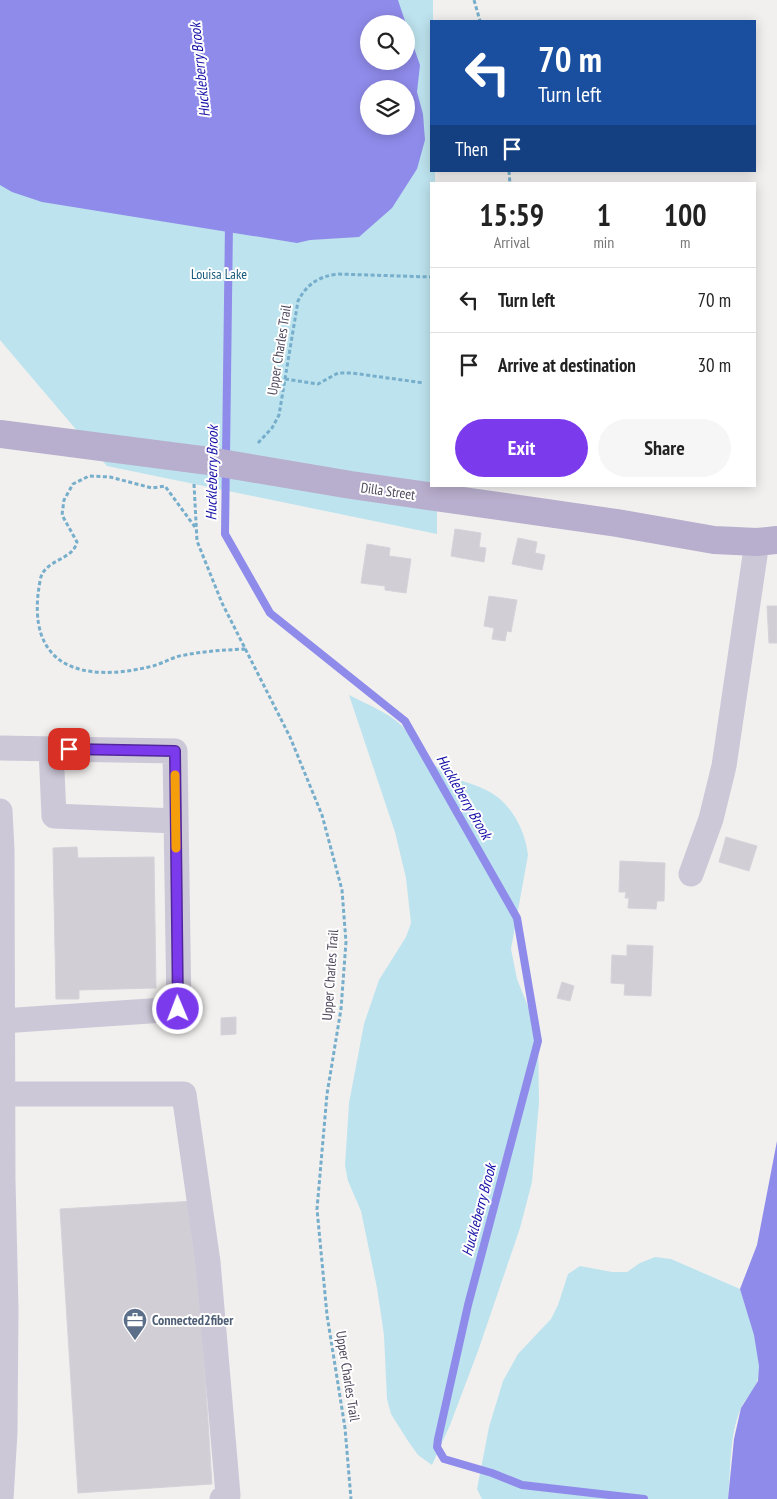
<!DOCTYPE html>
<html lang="en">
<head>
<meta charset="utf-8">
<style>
  :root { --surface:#fff; --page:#f6f6f6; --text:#222; --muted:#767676; --line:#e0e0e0; --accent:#7c3aed }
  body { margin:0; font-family:"PT Sans Narrow",sans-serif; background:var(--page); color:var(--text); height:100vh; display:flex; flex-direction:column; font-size:19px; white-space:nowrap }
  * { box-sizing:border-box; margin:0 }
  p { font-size:16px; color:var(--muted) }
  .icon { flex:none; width:28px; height:28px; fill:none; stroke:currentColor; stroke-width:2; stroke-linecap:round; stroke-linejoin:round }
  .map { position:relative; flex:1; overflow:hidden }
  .details { position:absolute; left:430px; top:182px; width:326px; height:305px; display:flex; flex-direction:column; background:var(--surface); border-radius:0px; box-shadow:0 2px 12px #0003 }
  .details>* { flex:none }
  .top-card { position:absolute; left:430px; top:20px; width:326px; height:152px; border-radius:0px; box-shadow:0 2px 12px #0003; background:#1a4fa0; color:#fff; overflow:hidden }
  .controls { position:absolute; left:360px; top:15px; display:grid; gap:10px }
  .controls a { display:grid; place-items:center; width:55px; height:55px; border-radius:50%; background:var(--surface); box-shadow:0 2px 12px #0003; font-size:25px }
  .pin { position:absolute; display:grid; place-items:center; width:42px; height:42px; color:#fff; margin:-21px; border-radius:10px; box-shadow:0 2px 8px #0006 }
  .me { position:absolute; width:55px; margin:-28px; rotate:359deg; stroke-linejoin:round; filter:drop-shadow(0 0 4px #0008) }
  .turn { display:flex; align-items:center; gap:18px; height:105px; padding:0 25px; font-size:22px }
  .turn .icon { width:65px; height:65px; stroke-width:2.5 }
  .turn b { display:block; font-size:35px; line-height:42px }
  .then { display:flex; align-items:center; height:48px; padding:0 25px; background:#0003; gap:10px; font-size:19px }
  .eta { display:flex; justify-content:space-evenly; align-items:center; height:85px; text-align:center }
  .eta b { font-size:30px; font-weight:800; line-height:35px }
  .action { display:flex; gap:10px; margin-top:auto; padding:10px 25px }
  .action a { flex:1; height:58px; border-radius:30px; background:var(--accent); color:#fff; font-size:20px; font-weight:800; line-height:58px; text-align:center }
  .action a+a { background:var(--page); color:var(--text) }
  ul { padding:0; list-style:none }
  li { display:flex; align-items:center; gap:15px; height:65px; padding:0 25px; border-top:1px solid var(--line) }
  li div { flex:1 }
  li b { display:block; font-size:19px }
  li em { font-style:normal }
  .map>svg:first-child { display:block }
</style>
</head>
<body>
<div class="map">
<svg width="777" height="1499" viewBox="0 0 777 1499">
  <rect width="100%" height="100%" fill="#f1f0ee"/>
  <path fill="#bde3ee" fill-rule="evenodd" d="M 0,0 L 433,0 L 433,21 L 431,21 L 431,171 L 435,171 L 435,184 L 431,184 L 431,486 L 437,486 L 437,534 L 107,466 L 0,340 ZM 369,24 L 406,24 L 406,61 L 369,61 ZM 369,89 L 406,89 L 406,126 L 369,126 Z
    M 349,695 C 366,704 388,712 402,726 C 413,738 431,764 443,772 C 455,780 472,783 486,790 C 510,801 525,829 528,855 L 511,949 L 517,979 L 535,1024 L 538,1039 L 539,1103 L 532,1182 L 520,1228 L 478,1351 L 450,1425 L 432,1465 L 418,1455 L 408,1441 L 391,1414 L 387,1399 L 384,1335 L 377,1288 L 361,1211 L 348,1181 L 345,1166 L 349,1103 L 364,1024 L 379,980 L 406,937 L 411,923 L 406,878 L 395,832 Z
    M 655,1257 L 671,1259 L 740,1289 C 748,1314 763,1352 758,1378 C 757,1389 745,1398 741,1408 C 729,1435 731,1470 728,1499 L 482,1499 L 477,1489 L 489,1427 L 503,1381 L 518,1354 L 551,1319 L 558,1305 L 568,1274 L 580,1266 L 612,1272 L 627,1272 L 640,1263 Z"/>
  <path fill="#8f8bea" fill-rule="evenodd" d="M 0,0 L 398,0 L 406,24 L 369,24 L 369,61 L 406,61 L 406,25 L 420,65 L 417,92 L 423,114 L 425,140 L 417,169 L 392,208 L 359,237 L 310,240 L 297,243 L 42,202 L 12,192 L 0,185 ZM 369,89 L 406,89 L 406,126 L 369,126 Z
    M 777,1141 L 777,1499 L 728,1499 L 734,1439 L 741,1408 L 758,1381 L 759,1366 L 754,1335 L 740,1289 L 757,1245 Z"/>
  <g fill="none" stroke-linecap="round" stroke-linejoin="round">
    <path stroke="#8f8bea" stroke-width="8" d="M 229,223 L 225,534 L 270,613 L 405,721 L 517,918 L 538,1041 L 468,1305 L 438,1439 L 437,1447 L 444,1459 L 492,1473 L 522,1485 L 644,1499"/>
  </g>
  <path fill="#d2ced6" stroke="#d6d2da" d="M 455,529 L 481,533 L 479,547 L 486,548 L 484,562 L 451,556 Z
    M 518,538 L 537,542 L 535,553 L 545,555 L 542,570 L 512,564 Z
    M 367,544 L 390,548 L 389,556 L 411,559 L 406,593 L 385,590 L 385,586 L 361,583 Z
    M 489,596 L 517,600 L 511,632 L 507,631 L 505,641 L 492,639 L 494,628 L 484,626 Z
    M 767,606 L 777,606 L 777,643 L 769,643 Z
    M 726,837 L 757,846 L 749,871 L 719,862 Z
    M 77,847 L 78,858 L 154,857 L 156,988 L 79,990 L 79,999 L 56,999 L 53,848 Z
    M 620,861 L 665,863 L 664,901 L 657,901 L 656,909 L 628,908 L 629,898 L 625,898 L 626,892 L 619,892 Z
    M 627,945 L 653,946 L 651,996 L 624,995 L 625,984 L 611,983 L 612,955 L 627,956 Z
    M 562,982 L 574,986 L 570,1001 L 557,998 Z
    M 236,1017 L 236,1034 L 221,1035 L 221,1018 Z
    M 194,1201 L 212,1484 L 78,1493 L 60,1209 Z"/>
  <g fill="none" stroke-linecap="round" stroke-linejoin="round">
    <path stroke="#76aecb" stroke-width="3" stroke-dasharray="4 2.5" stroke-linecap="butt" d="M 474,0 L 480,21
      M 509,171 L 510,184
      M 285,379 L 318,384 L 338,373 L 352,373 L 424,383
      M 258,443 L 272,428 L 279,415 L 298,301 C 307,284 318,277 337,274 L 431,277
      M 194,484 L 197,541 L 222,603 L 290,737 L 322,815 L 342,890 L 346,942 L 341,1009 L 327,1094 L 317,1209 L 327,1315 L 345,1428 L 351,1499
      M 195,527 L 165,486 L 152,488 L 110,477 L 89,476 L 73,484 L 64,500 L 62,515 L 77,542 C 73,561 43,559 40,581 C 24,667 81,684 153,666 C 164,663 174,656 185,655 C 205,651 225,650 246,649"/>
    <path stroke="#cdc8d8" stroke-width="25" d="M 0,748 L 175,751 L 179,1009 L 2,1021
      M 51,749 L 54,816 L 176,821
      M 0,811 L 2,850 L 3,1180 L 6,1309 L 5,1432 L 1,1499
      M 691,874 L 711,819 L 724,766 L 757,542
      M 3,1094 L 184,1094 L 208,1262 L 228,1495 L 222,1499"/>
    <path stroke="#b8aecd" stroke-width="28" d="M 0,434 L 209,461 L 351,485 L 617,523 L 714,540 L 757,542 L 777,540"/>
  </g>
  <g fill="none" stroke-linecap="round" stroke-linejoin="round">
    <defs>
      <path id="route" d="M 69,749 L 175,751 L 178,1009"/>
    </defs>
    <use href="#route" stroke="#51269a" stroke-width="12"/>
    <use href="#route" stroke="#7c3aed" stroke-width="9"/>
    <path stroke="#f59e0b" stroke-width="9" d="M 175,775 L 176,848"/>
  </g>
  <defs>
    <symbol id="office-pin" viewBox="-11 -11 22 30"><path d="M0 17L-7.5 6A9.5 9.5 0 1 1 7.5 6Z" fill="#5c6f8a" stroke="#fff"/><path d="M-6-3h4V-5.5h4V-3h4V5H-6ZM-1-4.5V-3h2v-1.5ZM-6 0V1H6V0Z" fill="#fff"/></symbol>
  </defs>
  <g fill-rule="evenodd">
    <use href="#office-pin" x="121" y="1306" width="28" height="38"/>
  </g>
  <g text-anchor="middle" stroke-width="4" stroke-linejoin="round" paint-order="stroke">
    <g font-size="14" fill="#185b7c" stroke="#fff">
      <text x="219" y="279">Louisa Lake</text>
    </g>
    <g font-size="14" fill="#4d475b" stroke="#fff">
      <text transform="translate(279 350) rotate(-81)" y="5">Upper Charles Trail</text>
      <text transform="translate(388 491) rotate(8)" y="5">Dilla Street</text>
      <text transform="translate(330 975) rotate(-86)" y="5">Upper Charles Trail</text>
      <text transform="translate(348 1376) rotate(81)" y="5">Upper Charles Trail</text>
    </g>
    <g font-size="14" font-weight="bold" fill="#4e5e75" stroke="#fff" text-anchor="start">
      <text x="152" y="1325">Connected2fiber</text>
    </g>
    <g font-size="15" font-style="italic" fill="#150fa7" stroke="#fff">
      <text transform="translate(200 70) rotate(-96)" y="5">Huckleberry Brook</text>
      <text transform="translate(212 473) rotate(-89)" y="5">Huckleberry Brook</text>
      <text transform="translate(464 797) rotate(60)" y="5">Huckleberry Brook</text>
      <text transform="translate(479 1210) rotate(-75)" y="5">Huckleberry Brook</text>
    </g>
  </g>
</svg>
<div class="controls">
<a><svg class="icon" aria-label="search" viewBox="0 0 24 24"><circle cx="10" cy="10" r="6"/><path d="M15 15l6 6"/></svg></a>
<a><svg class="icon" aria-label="layers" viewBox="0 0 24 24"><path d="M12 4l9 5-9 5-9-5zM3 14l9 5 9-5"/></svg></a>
</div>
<div class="pin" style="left:69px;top:749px;background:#d93025"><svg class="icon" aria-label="arrive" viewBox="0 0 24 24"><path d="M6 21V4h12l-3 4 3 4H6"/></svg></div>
<svg class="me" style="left:178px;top:1009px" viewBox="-20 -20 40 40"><circle r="17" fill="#7c3aed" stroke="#fff" stroke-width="3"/><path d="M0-11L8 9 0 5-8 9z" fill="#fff"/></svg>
<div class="top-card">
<div class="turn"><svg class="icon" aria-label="left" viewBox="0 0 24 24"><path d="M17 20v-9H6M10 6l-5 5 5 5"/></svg><div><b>70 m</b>Turn left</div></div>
<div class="then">Then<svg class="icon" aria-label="arrive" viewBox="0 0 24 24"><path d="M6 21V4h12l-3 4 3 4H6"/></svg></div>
</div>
<section class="details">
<div class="eta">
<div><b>15:59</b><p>Arrival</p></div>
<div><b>1</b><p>min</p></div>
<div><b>100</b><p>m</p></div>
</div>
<ul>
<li><svg class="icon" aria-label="left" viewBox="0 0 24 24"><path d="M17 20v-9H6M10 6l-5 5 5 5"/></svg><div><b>Turn left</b></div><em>70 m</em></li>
<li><svg class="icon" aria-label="arrive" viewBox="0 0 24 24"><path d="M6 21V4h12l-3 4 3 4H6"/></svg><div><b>Arrive at destination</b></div><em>30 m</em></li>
</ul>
<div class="action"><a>Exit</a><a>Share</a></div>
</section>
</div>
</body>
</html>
